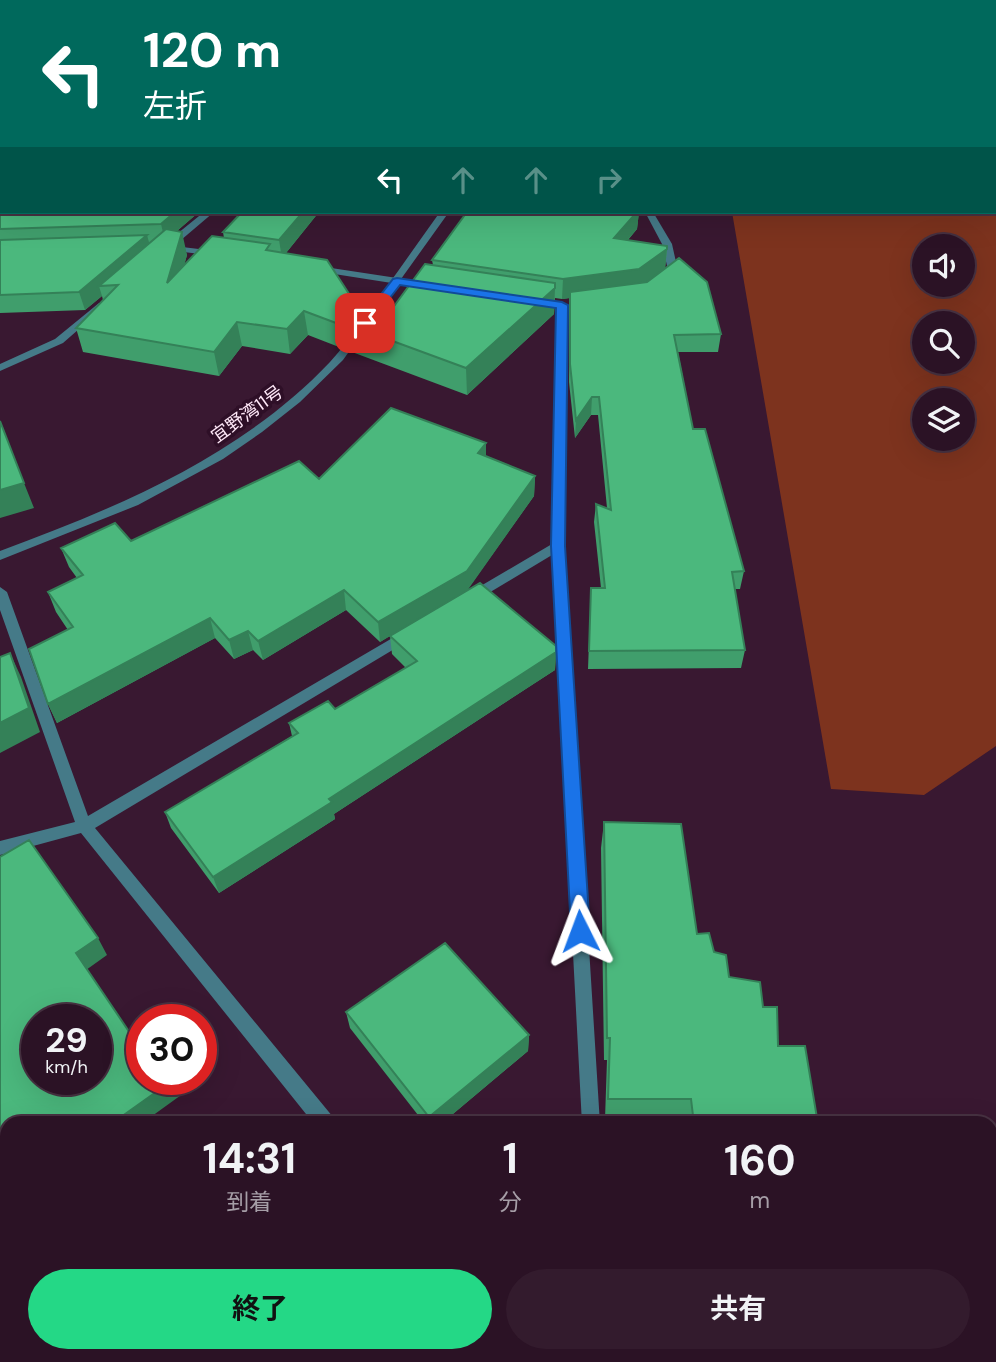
<!DOCTYPE html>
<html lang="ja">
<head>
<meta charset="utf-8">
<style>
  :root { --surface:#2b1225; --page:#331b2d; --text:#f1f3f6; --muted:#a69ea7; --line:#473242; --accent:#24d886 }
  body { margin:0; font-family:"DM Sans","Noto Sans JP",sans-serif; background:var(--page); color:var(--text); height:100vh; display:flex; flex-direction:column; font-size:26px; white-space:nowrap }
  * { box-sizing:border-box; margin:0 }
  p { font-size:23px; color:var(--muted) }
  .icon { flex:none; width:38px; height:38px; fill:none; stroke:currentColor; stroke-width:2; stroke-linecap:round; stroke-linejoin:round }
  .map { position:relative; flex:1; overflow:hidden }
  .sheet { position:absolute; left:0px; top:1116px; width:998px; height:247px; display:flex; flex-direction:column; background:var(--surface); border-radius:21px 21px 0 0; box-shadow:0 7px 28px #0002,0 0 0 2px var(--line) }
  .sheet>* { flex:none }
  .banner { position:absolute; left:0px; top:0px; width:998px; height:214px; box-shadow:0 7px 28px #0002,0 0 0 2px var(--line); background:#00695c; color:#fff; overflow:hidden }
  .fabs { position:absolute; left:912px; top:234px; display:grid; gap:14px }
  .fabs a { display:grid; place-items:center; width:63px; height:63px; border-radius:50%; background:var(--surface); box-shadow:0 7px 28px #0002,0 0 0 2px var(--line); font-size:35px }
  .speed { position:absolute; left:21px; top:1004px; display:flex; gap:14px; font-size:35px; font-weight:700; text-align:center }
  .speed>* { display:grid; place-content:center; width:91px; height:91px; border-radius:50%; background:var(--surface); box-shadow:0 7px 28px #0002,0 0 0 2px var(--line); line-height:1 }
  .speed small { font-size:18px; font-weight:400 }
  .speed .limit { border:10px solid #d22; background:#fff; color:#111 }
  .pin { position:absolute; display:grid; place-items:center; width:60px; height:60px; color:#fff; margin:-30px; border-radius:14px; box-shadow:0 4px 10px #0006 }
  .me { position:absolute; width:77px; margin:-38px; rotate:357deg; stroke-linejoin:round; filter:drop-shadow(0 0 5px #0008) }
  .turn { display:flex; align-items:center; gap:24px; height:147px; padding:0 28px; font-size:32px }
  .turn .icon { width:91px; height:91px; stroke-width:2.5 }
  .turn b { display:block; font-size:49px; line-height:60px }
  .lanes { display:flex; align-items:center; height:66px; padding:0 28px; background:#0003; justify-content:center; gap:35px; direction:ltr }
  .lanes .off { opacity:.35 }
  .eta { display:flex; justify-content:space-evenly; align-items:center; height:119px; text-align:center }
  .eta b { font-size:42px; font-weight:700; line-height:49px }
  .button { display:flex; gap:14px; margin-top:auto; padding:14px 28px }
  .button a { flex:1; height:80px; border-radius:42px; background:var(--accent); color:#111; font-size:28px; font-weight:700; line-height:80px; text-align:center }
  .button a+a { background:var(--page); color:var(--text) }
  .map>svg:first-child { display:block }
</style>
</head>
<body>
<div class="map">
<svg width="996" height="1362" viewBox="0 0 996 1362">
  <rect width="100%" height="100%" fill="#391831"/>
  <path fill="#7d331e" fill-rule="evenodd" d="M 996,127 L 996,746 L 924,795 L 831,789 L 732,212 L 996,212 ZM 924,247 L 962,247 L 962,285 L 924,285 ZM 924,324 L 962,324 L 962,362 L 924,362 ZM 924,401 L 962,401 L 962,439 L 924,439 Z"/>
  <g fill="none" stroke-linecap="round" stroke-linejoin="round">
    <path fill="#457a88" fill-rule="evenodd" d="M 204,212 L 214,212 L 174,246 L 215,251 L 220,254 L 218,256 L 166,250 L 167,242 Z
      M 645,212 L 653,212 L 672,244 L 678,271 L 669,279 L 661,277 L 668,270 L 662,244 Z
      M 318,266 L 430,283 L 435,286 L 430,289 L 315,271 L 315,267 Z
      M 536,298 L 562,302 L 567,305 L 564,546 L 600,1124 L 582,1124 L 552,555 L 477,600 L 472,602 L 465,597 L 467,594 L 552,544 L 557,307 L 532,303 L 532,299 Z
      M 99,303 L 104,306 L 103,308 L 63,343 L 0,371 L 0,364 L 55,339 Z
      M 0,587 L 7,592 L 88,816 L 401,633 L 411,633 L 413,636 L 411,639 L 95,828 L 333,1117 L 335,1124 L 314,1124 L 81,833 L 0,855 L 0,841 L 75,822 L 0,610 Z
      M 505,1356 L 528,1356 L 531,1362 L 507,1362 Z
      M 594,1356 L 616,1356 L 616,1362 L 594,1362 Z"/>
    <path fill="#457a88" fill-rule="evenodd" d="M 440,212 L 449,212 L 343,360 L 300,402 L 262,432 L 223,459 L 138,505 L 0,560 L 0,551 C 119,507 241,456 330,362 C 342,349 352,334 362,320 C 389,285 414,248 440,212 Z"/>
  </g>
  <path fill="#409e6c" d="M 0,0 L 545,0 L 544,2 L 2,2 L 2,212 L 199,212 L 177,231 L 187,255 L 184,265 L 224,238 L 223,232 L 242,212 L 319,212 L 286,253 L 353,300 L 355,317 L 375,332 L 433,265 L 432,260 L 467,212 L 639,212 L 637,229 L 628,240 L 667,249 L 665,269 L 721,334 L 718,352 L 678,352 L 693,429 L 744,571 L 740,589 L 735,589 L 745,650 L 741,668 L 588,669 L 591,588 L 601,588 L 594,522 L 596,504 L 607,508 L 598,415 L 591,415 L 575,438 L 569,382 L 570,298 L 562,299 L 555,298 L 554,314 L 467,395 L 352,352 L 350,332 L 339,347 L 308,335 L 290,354 L 242,346 L 219,376 L 83,352 L 76,328 L 103,300 L 102,296 L 85,310 L 0,313 Z
    M 486,456 L 535,476 L 534,496 L 467,590 L 556,652 L 555,670 L 334,814 L 335,819 L 219,893 L 171,828 L 165,812 L 292,736 L 289,723 L 335,709 L 406,668 L 392,654 L 390,636 L 399,630 L 380,642 L 346,610 L 263,660 L 253,650 L 234,659 L 215,638 L 57,723 L 48,704 L 68,630 L 56,612 L 48,592 L 77,578 L 69,567 L 61,548 L 131,541 L 319,479 Z
    M 604,822 L 697,934 L 714,952 L 729,977 L 763,1007 L 778,1046 L 818,1124 L 685,1124 L 684,1120 L 605,1119 L 607,1060 L 604,1060 L 601,848 Z
    M 346,1012 L 529,1035 L 528,1051 L 441,1124 L 425,1124 L 350,1028 Z
    M 629,1356 L 860,1356 L 861,1362 L 629,1362 Z"/>
  <path fill="#348158" d="M 534,0 L 545,0 L 544,2 L 533,2 Z
    M 175,212 L 199,212 L 165,241 L 161,224 Z
    M 303,212 L 319,212 L 282,258 L 279,240 Z
    M 637,212 L 639,212 L 637,229 L 612,258 L 614,238 Z
    M 182,232 L 187,255 L 173,307 L 167,283 Z
    M 147,235 L 152,253 L 99,286 L 102,296 L 85,310 L 79,292 Z
    M 667,249 L 665,269 L 637,289 L 562,299 L 563,279 Z
    M 555,288 L 554,314 L 467,395 L 466,368 Z
    M 353,300 L 356,324 L 349,325 L 350,332 L 339,347 L 336,323 Z
    M 304,311 L 308,335 L 290,354 L 287,329 Z
    M 237,322 L 242,346 L 219,376 L 214,352 Z
    M 592,397 L 591,415 L 575,438 L 576,420 Z
    M 486,443 L 486,463 L 478,453 Z
    M 535,476 L 534,496 L 467,591 L 380,642 L 378,622 Z
    M 24,483 L 34,508 L 0,518 L 0,490 Z
    M 344,590 L 346,610 L 263,660 L 258,641 Z
    M 210,618 L 215,638 L 57,723 L 48,704 Z
    M 248,631 L 253,650 L 234,659 L 229,640 Z
    M 556,652 L 555,670 L 334,814 L 335,819 L 219,893 L 213,877 L 329,799 Z
    M 10,653 L 21,677 L 40,732 L 0,753 L 0,723 Z
    M 98,938 L 107,955 L 86,970 L 76,953 Z
    M 529,1035 L 528,1051 L 441,1124 L 430,1124 L 429,1117 Z
    M 205,1057 L 213,1072 L 141,1124 L 111,1124 L 173,1080 L 201,1080 L 201,1060 Z"/>
  <path fill="#4bb87d" stroke="#348158" stroke-width="2" fill-rule="evenodd" d="M 0,0 L 534,0 L 533,2 L 2,2 L 2,212 L 175,212 L 161,224 L 0,229 Z
    M 242,212 L 303,212 L 279,240 L 223,232 Z
    M 467,212 L 637,212 L 614,238 L 667,246 L 667,249 L 639,269 L 563,279 L 432,260 Z
    M 166,229 L 182,232 L 167,283 L 212,236 L 270,244 L 266,250 L 327,260 L 353,300 L 336,323 L 304,311 L 287,329 L 237,322 L 214,352 L 76,328 L 118,285 L 99,286 Z
    M 147,235 L 79,292 L 0,295 L 0,240 Z
    M 679,258 L 707,282 L 721,334 L 674,335 L 693,429 L 705,429 L 744,571 L 732,572 L 745,650 L 589,651 L 591,588 L 605,588 L 596,504 L 611,510 L 599,397 L 592,397 L 576,420 L 570,364 L 570,292 L 647,282 Z
    M 425,264 L 555,283 L 555,288 L 466,368 L 349,325 L 361,310 L 375,332 Z
    M 391,408 L 486,443 L 478,453 L 535,476 L 467,571 L 378,622 L 344,590 L 258,641 L 248,631 L 229,640 L 210,618 L 48,704 L 29,649 L 73,627 L 48,592 L 83,575 L 61,548 L 115,523 L 131,541 L 299,461 L 319,479 Z
    M 0,421 L 24,483 L 0,490 Z
    M 480,583 L 556,646 L 556,652 L 329,799 L 332,802 L 213,877 L 165,812 L 298,733 L 289,723 L 328,701 L 335,709 L 417,661 L 390,636 Z
    M 10,653 L 29,708 L 0,723 L 0,657 Z
    M 604,822 L 681,824 L 697,934 L 709,933 L 714,952 L 726,955 L 729,977 L 760,982 L 763,1007 L 777,1007 L 778,1046 L 805,1046 L 818,1124 L 694,1124 L 691,1099 L 608,1099 L 610,1038 L 607,1038 Z
    M 29,840 L 98,938 L 76,953 L 130,1033 L 142,1025 L 142,1080 L 173,1080 L 111,1124 L 7,1124 L 7,1148 L 0,1132 L 0,857 ZM 37,1020 L 96,1020 L 96,1080 L 37,1080 Z
    M 445,943 L 529,1035 L 429,1117 L 346,1012 Z
    M 170,1005 L 181,1020 L 148,1020 Z
    M 201,1051 L 205,1057 L 201,1060 Z
    M 7,1201 L 7,1356 L 304,1356 L 306,1359 L 309,1356 L 391,1356 L 397,1362 L 0,1362 L 0,1205 Z
    M 635,1356 L 860,1356 L 861,1362 L 635,1362 Z"/>
  <path fill="#1a73e8" stroke="#114b97" stroke-width="2" d="M 397,278 L 562,302 L 568,305 L 565,546 L 590,931 L 587,937 L 580,940 L 573,937 L 571,931 L 551,546 L 556,308 L 400,285 L 369,325 L 361,325 L 361,320 L 393,279 Z"/>
  <g text-anchor="middle" stroke-width="7" stroke-linejoin="round" paint-order="stroke">
    <g font-size="18" fill="#ffe8f8" stroke="#2e0f27">
      <text transform="translate(247 414) rotate(-36)" y="6">宜野湾11号</text>
    </g>
  </g>
</svg>
<div class="fabs">
<a><svg class="icon" aria-label="sound" viewBox="0 0 24 24"><path d="M4 9h4l5-4v14l-5-4H4zM17 9q2 3 0 6"/></svg></a>
<a><svg class="icon" aria-label="search" viewBox="0 0 24 24"><circle cx="10" cy="10" r="6"/><path d="M15 15l6 6"/></svg></a>
<a><svg class="icon" aria-label="layers" viewBox="0 0 24 24"><path d="M12 4l9 5-9 5-9-5zM3 14l9 5 9-5"/></svg></a>
</div>
<div class="speed"><div>29<small>km/h</small></div><div class="limit">30</div></div>
<div class="pin" style="left:365px;top:323px;background:#d93025"><svg class="icon" aria-label="arrive" viewBox="0 0 24 24"><path d="M6 21V4h12l-3 4 3 4H6"/></svg></div>
<svg class="me" style="left:580px;top:931px" viewBox="-20 -20 40 40"><path d="M0-17L14 15 0 8-14 15z" fill="#1a73e8" stroke="#fff" stroke-width="4"/></svg>
<div class="banner">
<div class="turn"><svg class="icon" aria-label="left" viewBox="0 0 24 24"><path d="M17 20v-9H6M10 6l-5 5 5 5"/></svg><div><b>120 m</b>左折</div></div>
<div class="lanes"><svg class="icon" aria-label="left" viewBox="0 0 24 24"><path d="M17 20v-9H6M10 6l-5 5 5 5"/></svg><svg class="icon off" aria-label="ahead" viewBox="0 0 24 24"><path d="M12 20V5M6 11l6-6 6 6"/></svg><svg class="icon off" aria-label="ahead" viewBox="0 0 24 24"><path d="M12 20V5M6 11l6-6 6 6"/></svg><svg class="icon off" aria-label="right" viewBox="0 0 24 24"><path d="M7 20v-9h11M14 6l5 5-5 5"/></svg></div>
</div>
<section class="sheet">
<div class="eta">
<div><b>14:31</b><p>到着</p></div>
<div><b>1</b><p>分</p></div>
<div><b>160</b><p>m</p></div>
</div>
<div class="button"><a>終了</a><a>共有</a></div>
</section>
</div>
</body>
</html>
